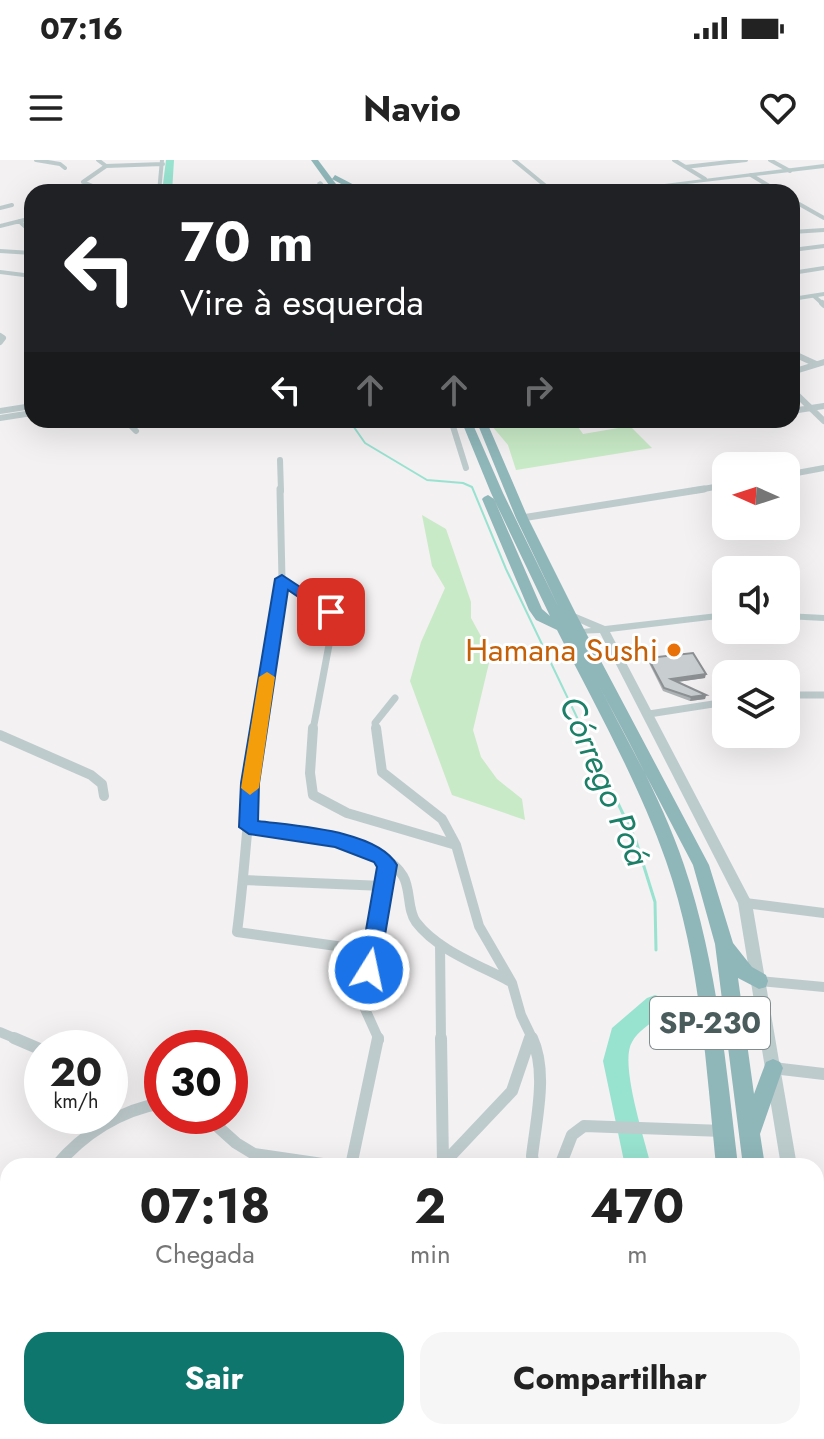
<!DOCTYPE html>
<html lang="pt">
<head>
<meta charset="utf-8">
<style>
  :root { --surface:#fff; --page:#f6f6f6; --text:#222; --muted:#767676; --accent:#0f766e }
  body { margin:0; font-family:Jost,sans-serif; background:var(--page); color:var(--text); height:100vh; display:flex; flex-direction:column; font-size:30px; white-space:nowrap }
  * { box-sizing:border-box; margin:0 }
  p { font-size:26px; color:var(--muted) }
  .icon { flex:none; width:44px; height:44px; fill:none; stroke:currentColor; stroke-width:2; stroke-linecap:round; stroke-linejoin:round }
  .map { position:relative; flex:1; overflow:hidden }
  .drawer { position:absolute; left:0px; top:998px; width:824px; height:282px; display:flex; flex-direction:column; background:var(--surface); border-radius:24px 24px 0 0; box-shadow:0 8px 32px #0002 }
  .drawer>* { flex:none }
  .top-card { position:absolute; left:24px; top:24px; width:776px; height:244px; border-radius:24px; box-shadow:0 8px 32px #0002; background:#202124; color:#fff; overflow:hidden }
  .needle { width:52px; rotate:273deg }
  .buttons { position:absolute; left:712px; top:292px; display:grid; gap:16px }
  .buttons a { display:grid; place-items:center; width:88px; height:88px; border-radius:16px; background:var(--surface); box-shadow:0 8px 32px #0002; font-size:40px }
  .speed { position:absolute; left:24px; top:870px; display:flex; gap:16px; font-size:40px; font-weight:700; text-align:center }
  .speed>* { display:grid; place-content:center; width:104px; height:104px; border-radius:50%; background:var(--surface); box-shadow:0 8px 32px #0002; line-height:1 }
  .speed small { font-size:20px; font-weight:400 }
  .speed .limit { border:12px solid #d22; background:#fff; color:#111 }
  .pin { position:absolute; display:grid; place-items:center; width:68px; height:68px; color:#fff; margin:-34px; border-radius:16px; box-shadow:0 4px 12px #0006 }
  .me { position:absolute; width:88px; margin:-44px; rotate:10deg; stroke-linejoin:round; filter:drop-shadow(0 0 6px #0008) }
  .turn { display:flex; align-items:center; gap:28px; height:168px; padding:0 24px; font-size:36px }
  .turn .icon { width:104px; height:104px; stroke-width:2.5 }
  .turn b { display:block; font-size:56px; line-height:68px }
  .lanes { display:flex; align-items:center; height:76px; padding:0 24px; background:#0003; justify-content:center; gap:40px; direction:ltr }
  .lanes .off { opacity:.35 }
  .eta { display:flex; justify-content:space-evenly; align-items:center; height:136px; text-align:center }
  .eta b { font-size:48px; font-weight:700; line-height:56px }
  .cta { display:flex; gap:16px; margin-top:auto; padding:16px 24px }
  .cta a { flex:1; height:92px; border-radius:24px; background:var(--accent); color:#fff; font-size:32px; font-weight:700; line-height:92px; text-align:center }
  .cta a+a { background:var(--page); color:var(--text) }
  .status { display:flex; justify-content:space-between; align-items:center; height:56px; padding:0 40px; background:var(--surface); direction:ltr }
  .status svg { height:22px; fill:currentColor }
  header { display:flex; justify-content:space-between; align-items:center; height:104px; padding:0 24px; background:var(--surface); font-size:36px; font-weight:700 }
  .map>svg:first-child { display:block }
</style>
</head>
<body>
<div class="status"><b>07:16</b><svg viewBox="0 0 49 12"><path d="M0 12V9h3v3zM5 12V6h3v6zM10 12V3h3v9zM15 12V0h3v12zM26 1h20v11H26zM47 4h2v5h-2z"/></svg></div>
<header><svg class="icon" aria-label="menu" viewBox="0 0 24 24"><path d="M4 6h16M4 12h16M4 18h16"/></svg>Navio<svg class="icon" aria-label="heart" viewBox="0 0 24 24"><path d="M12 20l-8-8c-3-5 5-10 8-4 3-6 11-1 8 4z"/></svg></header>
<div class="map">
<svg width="824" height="1279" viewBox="0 0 824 1279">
  <rect width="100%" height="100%" fill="#f3f1f2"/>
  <path fill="#c8eac6" d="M 518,260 L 580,260 L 576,264 L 583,274 L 630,266 L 652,288 L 516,310 L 508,285 L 492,266 L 493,263 Z
    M 422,355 L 446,369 L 471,442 L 471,458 L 483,480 L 489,503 L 473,570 L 481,597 L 497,619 L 522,639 L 525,660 L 452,635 L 410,521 L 421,482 L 445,428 L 432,406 Z"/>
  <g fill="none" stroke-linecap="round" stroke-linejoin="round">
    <path stroke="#98e2d0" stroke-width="2" d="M 349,260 L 365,283 L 427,320 L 463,323 L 472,327 L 506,409 L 583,570"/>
    <path stroke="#98e2d0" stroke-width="3" d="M 582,568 L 636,681 L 655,742 L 656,790"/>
    <path fill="#98e2d0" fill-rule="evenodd" d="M 166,0 L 174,0 L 172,32 L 162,32 Z
      M 655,835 L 663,838 L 667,845 C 659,861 640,867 632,882 C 619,903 645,980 651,1006 L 625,1006 L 603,901 L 612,868 L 647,838 Z
      M 564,1272 L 596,1272 L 596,1279 L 564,1279 Z"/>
    <path stroke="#becbcc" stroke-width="4" d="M 36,0 L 60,4 L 65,8
      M 98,0 L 106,6 L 83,22 L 107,32
      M 514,0 L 553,32
      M 674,0 L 705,19
      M 770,0 L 790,11
      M 106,6 L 163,4
      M 685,7 L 746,0
      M 751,15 L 779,32
      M 159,32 L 162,0
      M 792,40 L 824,58
      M 0,48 L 12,45
      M 19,61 L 32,73
      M 0,66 L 32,58
      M 792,72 L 824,70
      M 792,90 L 824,86
      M 0,91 L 32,93
      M 0,112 L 32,116
      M 792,113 L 824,108
      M 814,136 L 824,145"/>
    <path stroke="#becbcc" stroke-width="6" d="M 822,143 L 824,145
      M 0,176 L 3,178 L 0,182
      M 792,193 L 816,204
      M 792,212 L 824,202
      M 792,230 L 824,261
      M 0,251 L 32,246
      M 792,251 L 824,246
      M 0,258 L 32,253
      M 136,260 L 132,267 L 136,271
      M 451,260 L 466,308
      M 686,260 L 693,264 L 728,260
      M 280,300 L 281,331
      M 786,315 L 824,308
      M 692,331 L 726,325"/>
    <path stroke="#becbcc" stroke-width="7" d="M 522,358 L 704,329
      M 282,419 L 331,452 L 332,469 L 313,570
      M 786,535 L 824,535
      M 649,554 L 726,542
      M 258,570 L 282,419 L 280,329
      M 376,570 L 375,563 L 395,538"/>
    <path stroke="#becbcc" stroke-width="10" d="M 259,568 C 248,636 246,704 237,772 L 372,791
      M 313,568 L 310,613 L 313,635 L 347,653 L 456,685
      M 376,568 L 382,612 L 442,659 L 456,685 L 479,766 L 512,823 L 521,855 L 533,880
      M 0,575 L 91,615 L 102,624 L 104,636
      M 249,667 C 288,671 381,679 403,716 C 411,729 407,750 416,762 C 437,790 479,805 509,821
      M 243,720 L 383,726
      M 745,743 L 824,753
      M 440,784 L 441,880
      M 759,821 L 824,827
      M 0,872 L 19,880
      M 379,880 L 365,849 L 387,705
      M 529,880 L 530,877"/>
    <path stroke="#becbcc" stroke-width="12" d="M 14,878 L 42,890
      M 441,878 L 443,1004
      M 532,878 C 548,912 536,960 532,996 L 534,1006
      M 773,908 L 824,914
      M 206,956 L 236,983 L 254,994 L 336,1006
      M 443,1004 L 512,931 L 530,878
      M 56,1006 C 83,974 120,950 162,943
      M 351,1006 L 378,878
      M 560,1006 L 572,975 L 584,966 L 723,971
      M 79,1272 L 81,1279
      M 331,1272 L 335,1279
      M 247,1279 L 249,1272
      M 453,1279 L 456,1272"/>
    <path fill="#bccccd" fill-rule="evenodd" d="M 824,4 L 824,8 L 618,32 L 601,32 Z
      M 320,21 L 322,22 L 329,32 L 323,32 L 317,23 Z
      M 824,132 L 824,136 L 792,141 L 792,137 Z
      M 569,451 L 605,466 L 726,452 L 726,458 L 610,472 L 752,743 L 797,1006 L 781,1006 L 738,743 L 600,473 L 576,474 L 576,470 L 591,468 L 565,456 L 564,454 Z
      M 786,453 L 824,455 L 824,461 L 786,459 Z
      M 816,1173 L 822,1176 L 824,1180 L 824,1244 L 818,1241 L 816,1238 Z"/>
    <path fill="#8fb6b9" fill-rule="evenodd" d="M 311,0 L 318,0 L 342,32 L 334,32 Z
      M 335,15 L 364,30 L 365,32 L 356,32 L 332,19 Z
      M 461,260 L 471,260 L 503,333 L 558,446 L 516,358 L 476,260 L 486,260 L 528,358 L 576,454 L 709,705 L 733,783 L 752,807 L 766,815 L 768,821 L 766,827 L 759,829 L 738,818 L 754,934 L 766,902 L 773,899 L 780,902 L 783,908 L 760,974 L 765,1006 L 743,1006 L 715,784 L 693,705 L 595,518 C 627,579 662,640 684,705 C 717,803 726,905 738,1006 L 716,1006 C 706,904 700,798 666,701 C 638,621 595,546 557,470 L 536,460 L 529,450 L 482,339 L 484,337 L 488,335 L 494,339 L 542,449 L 550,456 L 491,333 Z
      M 739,1272 L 763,1272 L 764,1279 L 738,1279 Z
      M 769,1272 L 793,1272 L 795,1279 L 769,1279 Z"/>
  </g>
  <path fill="#acb1b3" d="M 648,498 L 705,518 L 677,522 L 706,535 L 705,539 L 690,541 L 663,531 L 648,501 Z
    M 676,1272 L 710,1272 L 710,1275 L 708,1277 Z"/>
  <path fill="#8c9092" d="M 706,514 L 705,518 L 670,523 L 671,519 Z
    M 706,535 L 705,539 L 690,541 L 691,537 Z"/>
  <path fill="#c8ced0" stroke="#8c9092" stroke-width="2" d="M 693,493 L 706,514 L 671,519 L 706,535 L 691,537 L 664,528 L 648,498 Z
    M 689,1272 L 710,1272 L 710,1275 Z"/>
  <path fill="#1a73e8" stroke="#114b97" stroke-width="2" d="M 282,415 L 338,452 L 331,456 L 325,455 L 288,430 L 259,623 L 258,661 C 295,666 377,670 397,705 L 379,810 L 376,816 L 369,819 L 362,816 L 359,810 L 377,707 L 374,702 L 335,687 L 249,674 L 239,667 L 241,623 L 275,419 Z"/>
  <path fill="#f59e0b" d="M 267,512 L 275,517 L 259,628 L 250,635 L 241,628 L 259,517 Z"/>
  <circle fill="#e8710a" stroke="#fff" stroke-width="3" cx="674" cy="490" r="8"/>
  <g text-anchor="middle" stroke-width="6" stroke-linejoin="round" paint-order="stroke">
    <rect fill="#fff" stroke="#818d8d" stroke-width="2" x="650" y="837" width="120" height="52" rx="6"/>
    <g font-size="30" font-weight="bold" fill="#4b5c5c">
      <text x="710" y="873">SP-230</text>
    </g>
    <g font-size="32" fill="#c56008" stroke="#fff" text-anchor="end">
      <text x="658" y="501">Hamana Sushi</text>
    </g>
    <g font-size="34" font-style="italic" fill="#1c7f67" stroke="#fff">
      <text transform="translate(605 621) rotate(67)" y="12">Córrego Poá</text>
    </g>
  </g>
</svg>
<div class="buttons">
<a><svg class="needle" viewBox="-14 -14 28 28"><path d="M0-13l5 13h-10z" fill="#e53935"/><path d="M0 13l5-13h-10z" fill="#767676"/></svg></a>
<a><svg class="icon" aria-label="sound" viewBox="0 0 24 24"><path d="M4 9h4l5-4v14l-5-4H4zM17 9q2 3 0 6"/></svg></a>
<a><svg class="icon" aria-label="layers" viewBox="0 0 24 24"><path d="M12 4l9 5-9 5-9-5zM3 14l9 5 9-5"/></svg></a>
</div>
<div class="speed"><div>20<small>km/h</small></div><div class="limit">30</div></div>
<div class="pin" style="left:331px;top:452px;background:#d93025"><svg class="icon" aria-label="arrive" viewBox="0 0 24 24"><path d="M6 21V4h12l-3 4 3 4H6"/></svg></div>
<svg class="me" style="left:369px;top:810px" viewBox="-20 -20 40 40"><circle r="17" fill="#1a73e8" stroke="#fff" stroke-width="3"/><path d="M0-11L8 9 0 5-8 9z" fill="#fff"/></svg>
<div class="top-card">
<div class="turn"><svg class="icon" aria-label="left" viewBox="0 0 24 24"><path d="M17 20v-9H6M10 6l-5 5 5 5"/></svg><div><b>70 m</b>Vire à esquerda</div></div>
<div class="lanes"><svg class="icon" aria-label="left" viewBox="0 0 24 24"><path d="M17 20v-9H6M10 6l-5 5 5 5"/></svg><svg class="icon off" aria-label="ahead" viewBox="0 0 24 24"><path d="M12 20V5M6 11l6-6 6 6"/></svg><svg class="icon off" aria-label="ahead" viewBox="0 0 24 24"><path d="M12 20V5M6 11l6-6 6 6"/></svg><svg class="icon off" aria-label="right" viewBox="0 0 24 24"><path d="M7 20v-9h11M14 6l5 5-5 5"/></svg></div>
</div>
<section class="drawer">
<div class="eta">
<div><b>07:18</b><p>Chegada</p></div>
<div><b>2</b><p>min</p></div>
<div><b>470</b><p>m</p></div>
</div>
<div class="cta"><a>Sair</a><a>Compartilhar</a></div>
</section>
</div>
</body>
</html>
